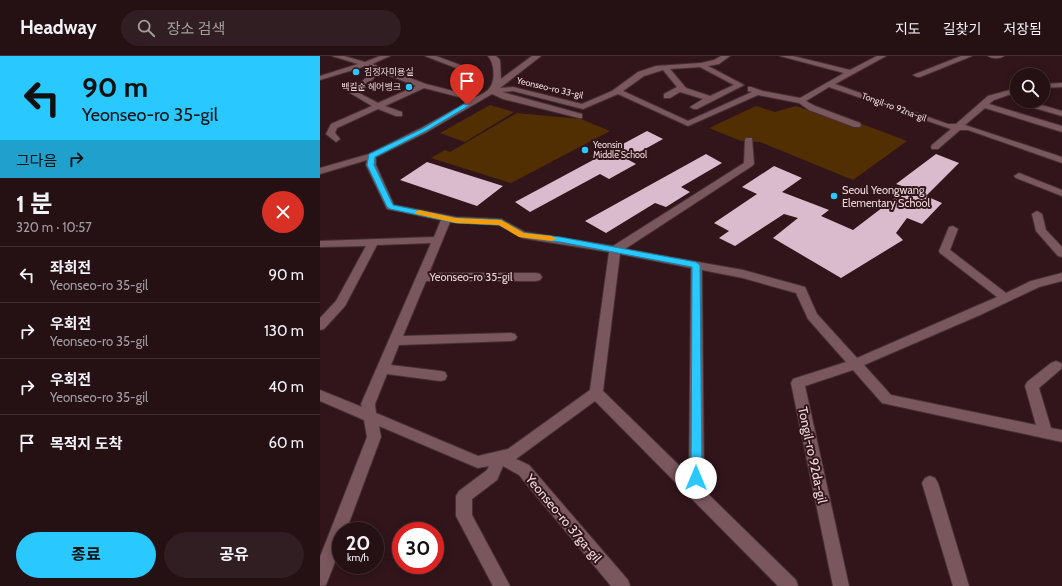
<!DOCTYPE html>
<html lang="ko">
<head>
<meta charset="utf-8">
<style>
  :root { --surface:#251014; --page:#311e22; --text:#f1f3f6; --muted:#a39da0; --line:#423034; --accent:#29c8ff }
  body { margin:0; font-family:Cabin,"Noto Sans KR",sans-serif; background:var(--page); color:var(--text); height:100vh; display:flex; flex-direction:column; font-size:15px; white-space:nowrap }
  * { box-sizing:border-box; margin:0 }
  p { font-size:13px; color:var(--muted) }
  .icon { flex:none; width:22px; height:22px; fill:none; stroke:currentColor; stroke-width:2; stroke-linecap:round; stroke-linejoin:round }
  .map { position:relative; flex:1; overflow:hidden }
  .drawer { display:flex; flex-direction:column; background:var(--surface); width:320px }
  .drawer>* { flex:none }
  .banner { background:#29c8ff; color:#111; overflow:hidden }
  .buttons { position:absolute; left:690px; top:12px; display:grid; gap:8px }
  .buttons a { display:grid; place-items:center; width:40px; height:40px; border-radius:50%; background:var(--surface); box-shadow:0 2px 10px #0003,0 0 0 1px var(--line); font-size:20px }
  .speed { position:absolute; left:12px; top:466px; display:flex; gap:8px; font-size:20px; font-weight:700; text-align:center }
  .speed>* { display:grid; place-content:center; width:52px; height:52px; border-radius:50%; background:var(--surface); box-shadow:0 2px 10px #0003,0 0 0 1px var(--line); line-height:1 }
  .speed small { font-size:10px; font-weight:400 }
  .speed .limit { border:6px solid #d22; background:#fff; color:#111 }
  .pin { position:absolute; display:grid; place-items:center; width:34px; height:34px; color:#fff; margin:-41px -17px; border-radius:50% 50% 50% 0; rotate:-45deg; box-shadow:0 0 4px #0007 }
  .pin .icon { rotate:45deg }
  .me { position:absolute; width:44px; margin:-22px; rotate:0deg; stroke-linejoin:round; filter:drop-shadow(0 0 3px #0008) }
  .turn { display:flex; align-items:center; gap:14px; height:84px; padding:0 16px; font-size:18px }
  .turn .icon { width:52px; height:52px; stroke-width:2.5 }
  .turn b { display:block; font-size:28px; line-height:34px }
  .then { display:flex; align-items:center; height:38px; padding:0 16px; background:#0003; gap:8px; font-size:15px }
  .round { display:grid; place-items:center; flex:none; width:42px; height:42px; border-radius:21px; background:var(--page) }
  .headline { display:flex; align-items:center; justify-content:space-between; height:68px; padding:0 16px }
  h1 { font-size:24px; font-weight:700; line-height:30px }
  .button { display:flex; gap:8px; margin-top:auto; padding:8px 16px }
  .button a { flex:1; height:46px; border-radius:24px; background:var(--accent); color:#111; font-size:16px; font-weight:700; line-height:46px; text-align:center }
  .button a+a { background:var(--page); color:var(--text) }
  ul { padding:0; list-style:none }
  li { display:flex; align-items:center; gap:12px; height:56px; padding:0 16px; border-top:1px solid var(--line) }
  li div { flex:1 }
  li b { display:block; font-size:15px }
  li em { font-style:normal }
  header { display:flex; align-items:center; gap:24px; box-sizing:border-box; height:56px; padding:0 20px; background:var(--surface); border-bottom:1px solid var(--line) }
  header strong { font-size:19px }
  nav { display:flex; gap:22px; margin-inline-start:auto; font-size:14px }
  .search { width:280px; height:36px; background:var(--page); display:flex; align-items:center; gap:10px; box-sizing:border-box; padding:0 14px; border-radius:22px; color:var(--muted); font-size:15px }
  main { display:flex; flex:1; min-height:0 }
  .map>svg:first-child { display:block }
</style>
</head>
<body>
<header>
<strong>Headway</strong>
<div class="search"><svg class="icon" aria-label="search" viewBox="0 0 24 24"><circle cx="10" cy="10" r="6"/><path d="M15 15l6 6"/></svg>장소 검색</div>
<nav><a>지도</a><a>길찾기</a><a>저장됨</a></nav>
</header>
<main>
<section class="drawer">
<div class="banner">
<div class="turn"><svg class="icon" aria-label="left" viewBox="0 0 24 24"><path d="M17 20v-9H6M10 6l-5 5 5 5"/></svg><div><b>90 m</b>Yeonseo-ro 35-gil</div></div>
<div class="then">그다음<svg class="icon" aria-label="right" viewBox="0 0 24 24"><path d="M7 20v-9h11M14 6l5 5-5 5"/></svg></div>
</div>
<div class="headline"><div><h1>1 분</h1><p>320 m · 10:57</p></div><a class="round" style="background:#d93025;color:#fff"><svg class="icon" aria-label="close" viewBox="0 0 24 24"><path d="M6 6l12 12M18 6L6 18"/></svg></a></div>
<ul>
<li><svg class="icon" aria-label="left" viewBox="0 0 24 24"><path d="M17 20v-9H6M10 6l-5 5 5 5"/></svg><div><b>좌회전</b><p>Yeonseo-ro 35-gil</p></div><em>90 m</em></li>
<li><svg class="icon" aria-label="right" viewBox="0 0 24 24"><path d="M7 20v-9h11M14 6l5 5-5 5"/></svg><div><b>우회전</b><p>Yeonseo-ro 35-gil</p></div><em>130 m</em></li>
<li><svg class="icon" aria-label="right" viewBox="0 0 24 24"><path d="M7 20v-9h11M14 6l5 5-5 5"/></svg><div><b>우회전</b><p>Yeonseo-ro 35-gil</p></div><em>40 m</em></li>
<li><svg class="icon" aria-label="arrive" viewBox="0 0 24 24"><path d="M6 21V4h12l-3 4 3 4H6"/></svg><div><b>목적지 도착</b></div><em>60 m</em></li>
</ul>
<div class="button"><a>종료</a><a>공유</a></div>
</section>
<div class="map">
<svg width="742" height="530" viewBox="0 0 742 530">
  <rect width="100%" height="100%" fill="#31151a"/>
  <path fill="#522f03" d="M 170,49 L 194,56 L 145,86 L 120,77 Z
    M 436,50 L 455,56 L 476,50 L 538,71 L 542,68 L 587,85 L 533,124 L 440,86 L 421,85 L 389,72 Z
    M 197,57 L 261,63 L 290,75 L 191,127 L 111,102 L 125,94 L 130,96 Z"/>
  <path fill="#dabacd" d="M 327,75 L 343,83 L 307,103 L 316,108 L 289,123 L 280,118 L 210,156 L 195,146 Z
    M 386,98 L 402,107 L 361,131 L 370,136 L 346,151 L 335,147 L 286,177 L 265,165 Z
    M 616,98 L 639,107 L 606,140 L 622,147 L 602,168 L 587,162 L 576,177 L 583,184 L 521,222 L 453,182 L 478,162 L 464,158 L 415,190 L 399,182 L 409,175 L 394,167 L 437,138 L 422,131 L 454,110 L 482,122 L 462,136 L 509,154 L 501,160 L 533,174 L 588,132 L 576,128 Z
    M 107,106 L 183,130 L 157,150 L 80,124 Z"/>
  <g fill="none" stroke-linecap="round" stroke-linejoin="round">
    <defs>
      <path id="minor" d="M 12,0 L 24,0 L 45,6 L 60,0 L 70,0 L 52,8 L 106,28 L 156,41 C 160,39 165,37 168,34 C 176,26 175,8 168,0 L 176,0 L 180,4 L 181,23 L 212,0 L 221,0 L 180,32 L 193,31 L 262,48 L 292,35 L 318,16 L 336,10 L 381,7 L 394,4 L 401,0 L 410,0 L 399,8 L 388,10 L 424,29 L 377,53 L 374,53 L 370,51 L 383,43 L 360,36 L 350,42 L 344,42 L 344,38 L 357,31 L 343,14 L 324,20 L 303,35 L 368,65 L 432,36 L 428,35 L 428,31 L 431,31 L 443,35 L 480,42 L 524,17 L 460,0 L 473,0 L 530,14 L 557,0 L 566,0 L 515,28 L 628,68 L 636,68 L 668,40 L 697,32 L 697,36 L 674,44 L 669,48 L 742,70 L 742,76 L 665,52 L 645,69 L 742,101 L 742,107 L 648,74 L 640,74 L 618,93 L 612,93 L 611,91 L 612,89 L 631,73 L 509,31 L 486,45 L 495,50 L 540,67 L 541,69 L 540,71 L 534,71 L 489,54 L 479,47 L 438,39 L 368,70 L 298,38 L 263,53 L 193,35 L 182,36 L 262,58 L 262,62 L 259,62 L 183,43 L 172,38 L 107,76 L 56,101 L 56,109 L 74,149 L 136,161 L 181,163 L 205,176 L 293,190 L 424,107 L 425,84 L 426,82 L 432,82 L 434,108 L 432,110 L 305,193 L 423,214 L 485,231 L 497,258 L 537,302 L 677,241 L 620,197 L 619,195 L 629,171 L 633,170 L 638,173 L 630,194 L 686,237 L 711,225 L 742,217 L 742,225 L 719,231 L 660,259 L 544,309 L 571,339 L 716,369 L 705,330 L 707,326 L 731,307 L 736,305 L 741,307 L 742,309 L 741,313 L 719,332 L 731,372 L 742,374 L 742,386 L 562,347 L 533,314 L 485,330 L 529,530 L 513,530 L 471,327 L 473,323 L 526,306 L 488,263 L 476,237 L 423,222 L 382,214 L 384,434 L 476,524 L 478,530 L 458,530 L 275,345 L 196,403 L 209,409 L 308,524 L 310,530 L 291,530 L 199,419 L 183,410 L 177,424 L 152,443 L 152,459 L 190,530 L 173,530 L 136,460 L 136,440 L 139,435 L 167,414 L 169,410 L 158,412 L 153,410 L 59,370 L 61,381 L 26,475 L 21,475 C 21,494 13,511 6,529 L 0,530 L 0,501 L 47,381 L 44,364 L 0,345 L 0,334 L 42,351 L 41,348 L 111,187 L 57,189 L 25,250 L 4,273 L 0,274 L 0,262 L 16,245 L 46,190 L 0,191 L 0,185 L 114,181 L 121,164 L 67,153 L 46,109 L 47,104 L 0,118 L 0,112 L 49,98 L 101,72 L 151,44 L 104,32 L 65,50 L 82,56 L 82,60 L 76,60 L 58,53 L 17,72 L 15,77 L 20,83 L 16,86 L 6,78 L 11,68 L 52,50 L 30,37 L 54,14 L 46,10 L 0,24 L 0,20 L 38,8 ZM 380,11 L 414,29 L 390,40 L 366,32 L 350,13 ZM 60,16 L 96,30 L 58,47 L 39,37 ZM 130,166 L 179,169 L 202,182 L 289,196 L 270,334 L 188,393 L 158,400 L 56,357 L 55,348 L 67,318 L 120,325 L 125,324 L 127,320 L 125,316 L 120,315 L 71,309 L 79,289 L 191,285 L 195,284 L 197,281 L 195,278 L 191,277 L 83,280 L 106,225 L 216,225 L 220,224 L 222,221 L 220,218 L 216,217 L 109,217 ZM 300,198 L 371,212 L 369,419 L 283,335 Z
        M 105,0 L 116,0 L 151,13 L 147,15 L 144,15 Z
        M 641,0 L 652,0 L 600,21 L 597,21 L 593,19 Z
        M 668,0 L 684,0 C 680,3 672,3 668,0 Z
        M 742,27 L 742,31 L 723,32 L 723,28 Z
        M 697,44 L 697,45 L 708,45 L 742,55 L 742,60 L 697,47 L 696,45 Z
        M 699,117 L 742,134 L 742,140 L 696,122 L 694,120 Z
        M 717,155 L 722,158 L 726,174 L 742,191 L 742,201 L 738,200 L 716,175 L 712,158 Z
        M 610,420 L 615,422 L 618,427 L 649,530 L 633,530 L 602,427 L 605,422 Z"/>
    </defs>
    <use href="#minor" stroke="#463135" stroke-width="2"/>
    <use href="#minor" fill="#79575c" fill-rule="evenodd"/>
  </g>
  <path fill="#29c8ff" stroke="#1b82a6" d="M 144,48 L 150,49 L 106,75 L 55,101 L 54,109 L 73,149 L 136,162 L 181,164 L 204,177 L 240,181 L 376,206 L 380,209 L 382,422 L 380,426 L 376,427 L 372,426 L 371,422 L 372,211 L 240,186 L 202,181 L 179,169 L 136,167 L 70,153 L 67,151 L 47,109 L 49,98 L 102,73 Z"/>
  <path fill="#f59e0b" d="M 99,154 L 136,162 L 181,164 L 204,177 L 232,180 L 236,183 L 232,185 L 199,181 L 179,169 L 136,167 L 96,158 L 95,156 Z"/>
  <g fill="#29c8ff" stroke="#31151a" stroke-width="1.5">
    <circle cx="36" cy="16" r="4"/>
    <circle cx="89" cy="31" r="4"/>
    <circle cx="265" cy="94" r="4"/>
    <circle cx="514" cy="140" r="4"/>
  </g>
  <g text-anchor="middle" stroke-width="4" stroke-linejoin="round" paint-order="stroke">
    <g font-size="9" fill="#edd9db" stroke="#31151a" text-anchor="start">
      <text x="44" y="19">김정자미용실</text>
      <text x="81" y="34" text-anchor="end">백길순 헤어뱅크</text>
      <text x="273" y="92">Yeonsin<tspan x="273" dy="10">Middle School</tspan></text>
    </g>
    <g font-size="9" fill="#edd9db" stroke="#31151a">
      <text transform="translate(230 32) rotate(13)" y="3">Yeonseo-ro 33-gil</text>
      <text transform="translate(574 51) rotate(20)" y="3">Tongil-ro 92na-gil</text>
    </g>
    <g font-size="11" fill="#edd9db" stroke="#31151a" text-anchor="start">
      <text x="522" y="138">Seoul Yeongwang<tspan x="522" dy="13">Elementary School</tspan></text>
    </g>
    <g font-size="11" fill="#edd9db" stroke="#31151a">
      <text x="151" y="225">Yeonseo-ro 35-gil</text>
    </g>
    <g font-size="13" fill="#edd9db" stroke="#31151a">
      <text transform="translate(493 399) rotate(78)" y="5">Tongil-ro 92da-gil</text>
      <text transform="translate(244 462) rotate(50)" y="5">Yeonseo-ro 37ga-gil</text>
    </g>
  </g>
</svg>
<div class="buttons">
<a><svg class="icon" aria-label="search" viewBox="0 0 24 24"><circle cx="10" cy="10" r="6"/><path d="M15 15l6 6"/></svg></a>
</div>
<div class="speed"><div>20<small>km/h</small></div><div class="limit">30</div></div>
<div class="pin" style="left:147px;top:49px;background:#d93025"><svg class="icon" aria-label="arrive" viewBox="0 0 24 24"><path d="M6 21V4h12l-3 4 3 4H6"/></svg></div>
<svg class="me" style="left:376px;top:422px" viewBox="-20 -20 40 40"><circle r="19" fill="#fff"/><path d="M0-13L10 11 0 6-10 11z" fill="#29c8ff"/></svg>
</div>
</main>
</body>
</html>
